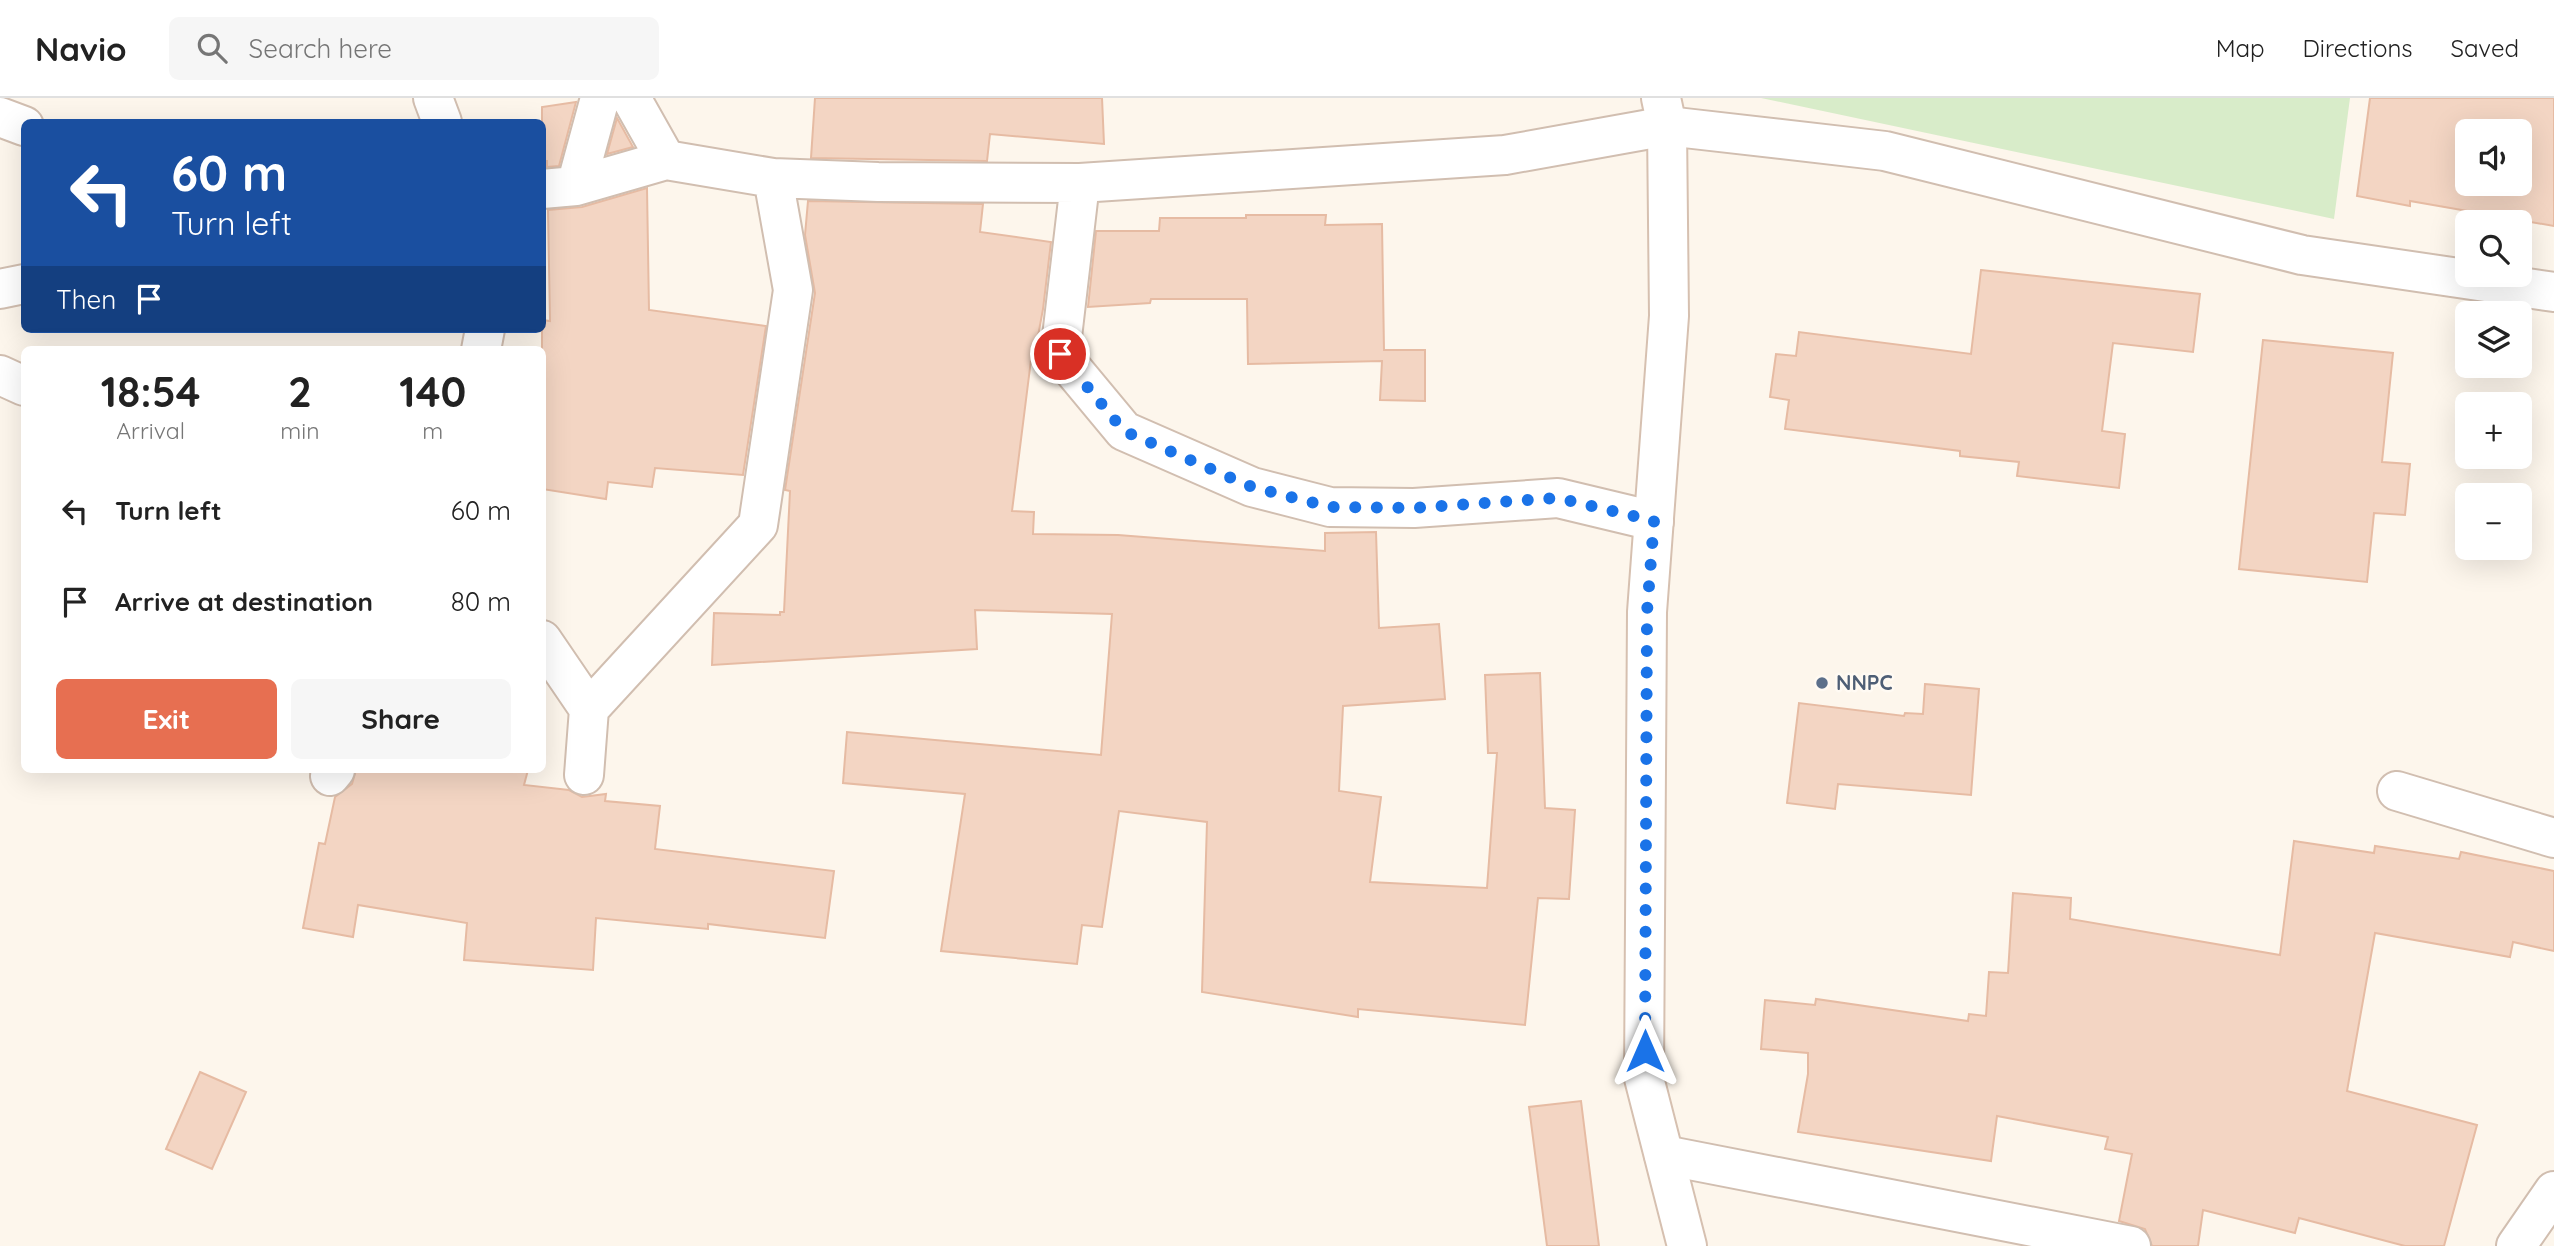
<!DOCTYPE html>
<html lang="en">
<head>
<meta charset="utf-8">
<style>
  :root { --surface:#fff; --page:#f6f6f6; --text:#222; --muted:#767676; --line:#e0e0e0; --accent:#e76f51 }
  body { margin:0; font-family:Quicksand,sans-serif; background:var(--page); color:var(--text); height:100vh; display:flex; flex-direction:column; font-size:26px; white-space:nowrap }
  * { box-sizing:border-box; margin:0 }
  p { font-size:23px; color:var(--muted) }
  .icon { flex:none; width:38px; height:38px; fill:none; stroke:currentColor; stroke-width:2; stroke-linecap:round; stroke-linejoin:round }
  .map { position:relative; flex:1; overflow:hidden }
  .drawer { position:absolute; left:21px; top:248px; width:525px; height:427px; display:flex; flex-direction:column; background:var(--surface); border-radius:10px; box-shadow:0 7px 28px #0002 }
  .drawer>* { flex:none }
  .hud { position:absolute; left:21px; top:21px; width:525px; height:214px; border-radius:10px; box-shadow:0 7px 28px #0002; background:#1a4fa0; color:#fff; overflow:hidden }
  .tools { position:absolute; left:2455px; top:21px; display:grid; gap:14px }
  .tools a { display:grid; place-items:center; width:77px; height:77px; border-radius:10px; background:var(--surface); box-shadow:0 7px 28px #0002; font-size:35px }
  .pin { position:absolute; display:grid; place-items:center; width:60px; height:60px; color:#fff; margin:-30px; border:4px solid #fff; border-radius:50%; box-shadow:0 2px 7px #0007 }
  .me { position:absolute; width:77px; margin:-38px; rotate:0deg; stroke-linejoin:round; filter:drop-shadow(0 0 5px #0008) }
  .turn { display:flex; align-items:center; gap:24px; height:147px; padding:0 35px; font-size:32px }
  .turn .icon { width:91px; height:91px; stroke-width:2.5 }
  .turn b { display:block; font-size:49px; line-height:60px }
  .then { display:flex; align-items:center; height:66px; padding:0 35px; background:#0003; gap:14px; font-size:26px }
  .eta { display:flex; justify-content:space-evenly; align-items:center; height:119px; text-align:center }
  .eta b { font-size:42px; font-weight:700; line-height:49px }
  .cta { display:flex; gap:14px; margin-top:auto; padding:14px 35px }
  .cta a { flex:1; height:80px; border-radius:10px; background:var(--accent); color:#fff; font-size:28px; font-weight:700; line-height:80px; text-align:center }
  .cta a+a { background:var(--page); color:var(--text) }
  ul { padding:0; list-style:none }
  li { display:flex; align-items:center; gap:21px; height:91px; padding:0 35px }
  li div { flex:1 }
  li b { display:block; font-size:26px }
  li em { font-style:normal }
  header { display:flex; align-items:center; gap:42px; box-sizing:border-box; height:98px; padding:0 35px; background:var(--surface); border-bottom:2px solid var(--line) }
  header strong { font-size:33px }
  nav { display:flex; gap:38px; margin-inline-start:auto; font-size:24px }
  .search { width:490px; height:63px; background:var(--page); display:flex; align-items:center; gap:18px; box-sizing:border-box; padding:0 24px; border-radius:10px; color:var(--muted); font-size:26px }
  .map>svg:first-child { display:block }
</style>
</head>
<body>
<header>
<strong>Navio</strong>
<div class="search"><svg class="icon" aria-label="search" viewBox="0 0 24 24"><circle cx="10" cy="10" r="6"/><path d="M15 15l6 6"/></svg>Search here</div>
<nav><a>Map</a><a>Directions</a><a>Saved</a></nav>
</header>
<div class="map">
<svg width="2554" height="1148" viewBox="0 0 2554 1148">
  <rect width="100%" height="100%" fill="#fdf6ec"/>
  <path fill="#d8ecc9" d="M 1761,0 L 2350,0 L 2334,121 Z"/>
  <path fill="#f3d5c3" stroke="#e6bba3" stroke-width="2" fill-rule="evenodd" d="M 815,0 L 1102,0 L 1104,46 L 990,36 L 987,63 L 811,60 Z
    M 2370,0 L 2554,0 L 2554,128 L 2410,103 L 2410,108 L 2357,98 ZM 2468,33 L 2520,33 L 2520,86 L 2468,86 Z
    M 576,4 L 559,68 L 547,69 L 547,63 L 542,63 L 542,9 Z
    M 617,20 L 633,49 L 607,56 Z
    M 647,90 L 649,212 L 766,228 L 743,377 L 655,370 L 652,389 L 608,384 L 606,401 L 542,391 L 542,222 L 550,223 L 548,112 L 582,109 Z
    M 808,103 L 983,106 L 980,134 L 1051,144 L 1043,211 L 1035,254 L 1032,254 L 1012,413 L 1034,414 L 1033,436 L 1118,437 L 1325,453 L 1325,435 L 1376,434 L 1379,530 L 1439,526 L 1445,601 L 1343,608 L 1339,693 L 1381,699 L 1370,784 L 1487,790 L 1497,655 L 1488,655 L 1485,577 L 1540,575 L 1545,710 L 1575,712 L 1569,801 L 1538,800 L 1525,927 L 1358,911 L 1358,919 L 1202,894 L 1207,724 L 1119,713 L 1102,829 L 1082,827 L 1077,866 L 941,853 L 965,696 L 843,685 L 847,634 L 1101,657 L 1112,516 L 975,512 L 977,551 L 712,567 L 714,515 L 780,517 L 780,514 L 784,514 L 790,393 L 785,392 L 815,195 L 805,137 Z
    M 1246,117 L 1326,117 L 1325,127 L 1382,126 L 1384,252 L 1425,252 L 1425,303 L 1380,302 L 1382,263 L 1248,266 L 1247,201 L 1151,201 L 1150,205 L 1088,209 L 1096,133 L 1159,133 L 1160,120 L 1246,120 Z
    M 1981,172 L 2200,196 L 2193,254 L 2113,245 L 2102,333 L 2125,336 L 2119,390 L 2017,378 L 2019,364 L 1960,358 L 1960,353 L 1785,331 L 1789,302 L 1770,299 L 1776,256 L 1796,258 L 1799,234 L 1971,256 Z
    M 2263,242 L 2393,255 L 2382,364 L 2410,366 L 2405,417 L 2374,415 L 2367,484 L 2239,471 Z
    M 1925,586 L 1979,591 L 1971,697 L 1838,686 L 1835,711 L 1787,705 L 1799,605 L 1904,618 L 1905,615 L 1923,616 Z
    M 356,672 L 528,672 L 524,687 L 569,692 L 582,699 L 606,696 L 605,703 L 660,708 L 655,751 L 834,773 L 825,840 L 708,826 L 708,831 L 596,820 L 593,872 L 464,862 L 467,825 L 358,807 L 353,839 L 303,830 L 319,745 L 325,746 L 335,699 L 352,686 Z
    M 2294,743 L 2374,755 L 2375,748 L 2459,761 L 2461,754 L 2554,773 L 2554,853 L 2513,844 L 2510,859 L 2375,835 L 2347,993 L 2477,1027 L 2444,1148 L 2405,1148 L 2299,1120 L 2295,1135 L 2203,1112 L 2198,1148 L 2152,1148 L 2145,1131 L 2119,1123 L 2132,1056 L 2105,1051 L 2108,1039 L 1997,1018 L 1991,1063 L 1798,1034 L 1808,976 L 1808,955 L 1761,951 L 1765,902 L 1815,907 L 1816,901 L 1968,923 L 1969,916 L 1986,918 L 1989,874 L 2008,875 L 2013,795 L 2071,800 L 2070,821 L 2280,857 Z
    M 200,974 L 246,994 L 212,1071 L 166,1051 Z
    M 1581,1003 L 1599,1148 L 1547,1148 L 1529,1009 Z"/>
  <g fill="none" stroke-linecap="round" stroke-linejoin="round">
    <defs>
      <path id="street" d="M 433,0 L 442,24
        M 631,0 L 666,62
        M 0,19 L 24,28
        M 1080,85 L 1505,57 L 1667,28 L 1885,53 L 2302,157 L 2554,194
        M 576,88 L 600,0
        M 542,91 L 576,88 L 666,62 L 773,80 L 878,84 L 1080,85 L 1060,256 L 1124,333 L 1252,389 L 1330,409 L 1414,410 L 1558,400 L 1654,423
        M 0,191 L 24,186
        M 481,252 L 485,231
        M 0,277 L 24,288
        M 542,542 L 589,611
        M 584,677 L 589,611 L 758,427 L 793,192 L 773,80
        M 330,678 L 335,672
        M 2397,693 L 2554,740
        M 1664,1057 L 2131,1148
        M 2516,1148 L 2554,1093"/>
      <path id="secondary" d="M 1661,0 L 1667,28 L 1669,218 L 1647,514 L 1644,980 L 1687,1148"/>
    </defs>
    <use href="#street" stroke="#d1beb0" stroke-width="42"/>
    <use href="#secondary" stroke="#d6c0b0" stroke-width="42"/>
    <use href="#street" stroke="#fff" stroke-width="38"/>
    <use href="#secondary" stroke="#fff" stroke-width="38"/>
  </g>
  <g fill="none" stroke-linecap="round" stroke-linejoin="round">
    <path stroke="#1a73e8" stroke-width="12" stroke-dasharray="0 21.6" d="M 1060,256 L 1124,333 L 1252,389 L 1330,409 L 1414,410 L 1558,400 L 1654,423 L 1647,514 L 1645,953"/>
  </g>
  <circle fill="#5c6f8a" stroke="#fffaf3" stroke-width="2.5" cx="1822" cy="585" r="7"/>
  <g text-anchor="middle" stroke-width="5" stroke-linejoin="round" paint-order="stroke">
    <g font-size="21" font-weight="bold" fill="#4e5e75" stroke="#fffaf3" text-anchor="start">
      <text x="1836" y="592">NNPC</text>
    </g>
  </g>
</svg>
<div class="tools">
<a><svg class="icon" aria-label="sound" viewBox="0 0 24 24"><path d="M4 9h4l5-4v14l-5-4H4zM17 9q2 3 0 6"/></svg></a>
<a><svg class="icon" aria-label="search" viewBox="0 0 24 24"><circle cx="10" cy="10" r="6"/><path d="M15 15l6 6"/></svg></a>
<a><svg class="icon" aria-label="layers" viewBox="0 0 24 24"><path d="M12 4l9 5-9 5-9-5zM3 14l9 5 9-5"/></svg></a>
<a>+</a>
<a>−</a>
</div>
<div class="pin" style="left:1060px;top:256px;background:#d93025"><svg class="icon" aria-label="arrive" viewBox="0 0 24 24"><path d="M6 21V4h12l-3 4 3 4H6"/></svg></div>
<svg class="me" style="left:1645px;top:953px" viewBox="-20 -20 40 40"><path d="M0-17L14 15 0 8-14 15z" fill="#1a73e8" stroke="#fff" stroke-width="4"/></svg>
<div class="hud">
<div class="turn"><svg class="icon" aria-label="left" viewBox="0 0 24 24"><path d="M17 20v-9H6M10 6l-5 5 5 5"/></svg><div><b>60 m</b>Turn left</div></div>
<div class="then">Then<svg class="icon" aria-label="arrive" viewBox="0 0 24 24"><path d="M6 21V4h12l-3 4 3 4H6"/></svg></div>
</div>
<section class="drawer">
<div class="eta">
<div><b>18:54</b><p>Arrival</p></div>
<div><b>2</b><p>min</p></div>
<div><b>140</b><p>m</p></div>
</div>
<ul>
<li><svg class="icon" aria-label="left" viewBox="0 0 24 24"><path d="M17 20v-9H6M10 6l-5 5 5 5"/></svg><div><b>Turn left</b></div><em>60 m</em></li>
<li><svg class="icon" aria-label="arrive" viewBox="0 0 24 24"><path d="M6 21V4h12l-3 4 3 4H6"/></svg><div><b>Arrive at destination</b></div><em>80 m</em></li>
</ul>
<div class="cta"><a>Exit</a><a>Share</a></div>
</section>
</div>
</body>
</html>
